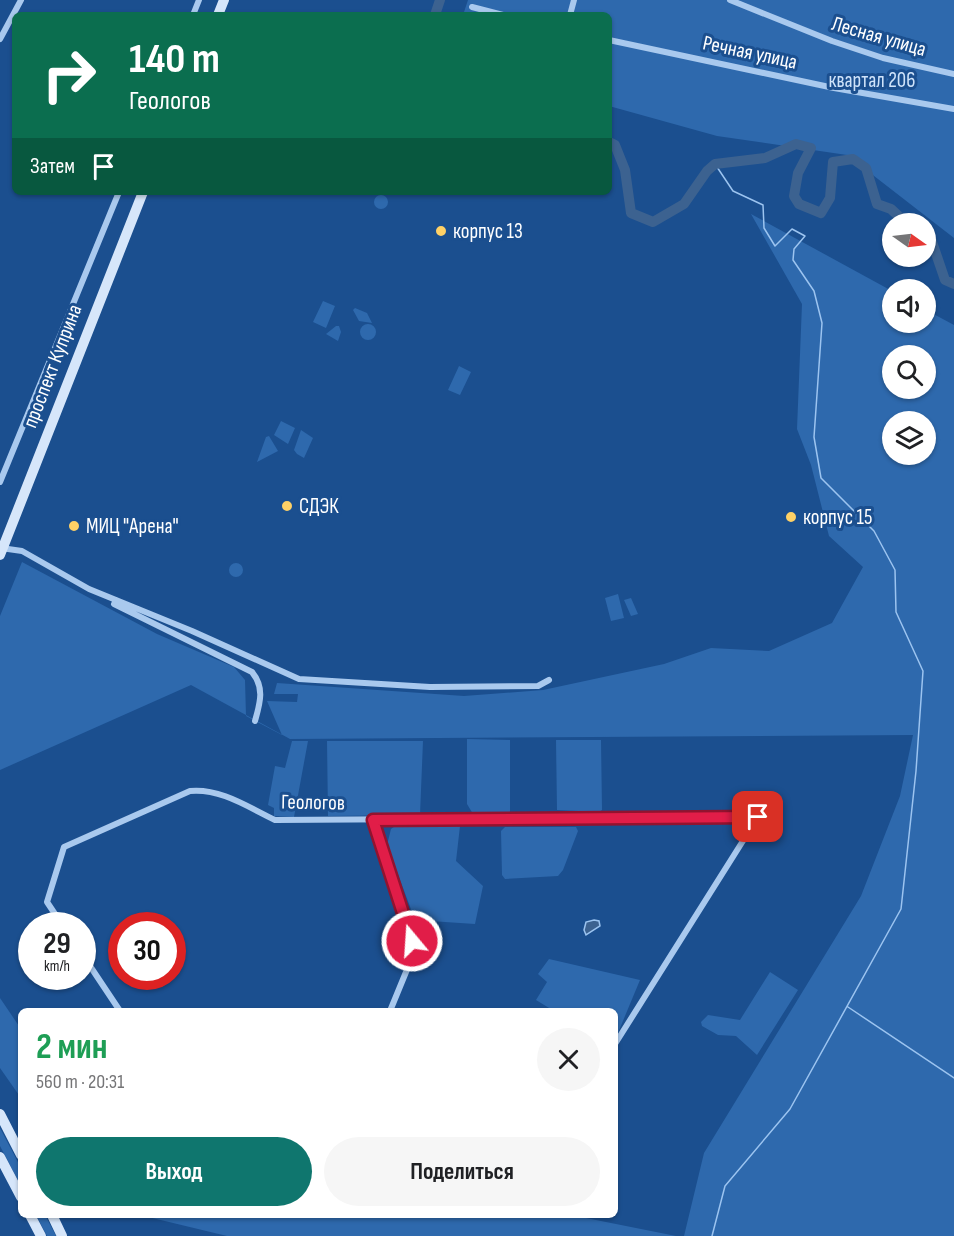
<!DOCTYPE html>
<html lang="ru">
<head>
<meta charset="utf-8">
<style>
  :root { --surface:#fff; --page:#f6f6f6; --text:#202124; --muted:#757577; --accent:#0f766e }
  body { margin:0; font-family:"Sofia Sans Condensed",sans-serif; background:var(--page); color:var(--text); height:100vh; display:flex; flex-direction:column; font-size:22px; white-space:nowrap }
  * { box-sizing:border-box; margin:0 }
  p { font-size:20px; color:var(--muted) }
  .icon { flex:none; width:33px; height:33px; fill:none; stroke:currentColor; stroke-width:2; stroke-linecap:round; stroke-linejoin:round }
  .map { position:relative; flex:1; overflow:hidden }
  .side { position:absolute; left:18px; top:1008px; width:600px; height:210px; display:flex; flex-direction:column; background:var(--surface); border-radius:9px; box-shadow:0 2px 4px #0004 }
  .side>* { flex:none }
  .top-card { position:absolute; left:12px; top:12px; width:600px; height:183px; border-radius:9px; box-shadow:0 2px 4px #0004; background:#0b6e4f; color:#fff; overflow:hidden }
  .needle { width:39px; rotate:104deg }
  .tools { position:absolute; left:882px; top:213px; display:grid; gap:12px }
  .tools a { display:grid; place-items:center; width:54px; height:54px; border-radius:50%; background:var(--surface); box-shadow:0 2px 4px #0004; font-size:30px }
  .speed { position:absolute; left:18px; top:912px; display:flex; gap:12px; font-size:30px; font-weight:700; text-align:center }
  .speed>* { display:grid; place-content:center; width:78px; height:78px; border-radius:50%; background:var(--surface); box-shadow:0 2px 4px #0004; line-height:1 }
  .speed small { font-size:15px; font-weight:400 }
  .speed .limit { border:9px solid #d22; background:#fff; color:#111 }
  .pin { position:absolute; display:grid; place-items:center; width:51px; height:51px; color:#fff; margin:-26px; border-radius:12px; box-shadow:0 3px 9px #0006 }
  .me { position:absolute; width:66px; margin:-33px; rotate:342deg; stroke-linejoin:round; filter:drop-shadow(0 0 4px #0008) }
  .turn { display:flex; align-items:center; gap:21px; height:126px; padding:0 18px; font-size:27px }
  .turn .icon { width:78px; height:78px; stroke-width:2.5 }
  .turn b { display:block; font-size:42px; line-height:51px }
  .then { display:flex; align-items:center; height:57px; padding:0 18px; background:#0003; gap:12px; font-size:22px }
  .round { display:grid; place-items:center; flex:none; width:63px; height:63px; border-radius:32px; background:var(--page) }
  .summary { display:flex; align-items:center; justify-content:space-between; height:102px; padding:0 18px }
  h1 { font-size:36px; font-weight:700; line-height:45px; color:#1e9e55 }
  .primary-button { display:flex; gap:12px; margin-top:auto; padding:12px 18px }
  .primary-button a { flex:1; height:69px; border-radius:36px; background:var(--accent); color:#fff; font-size:24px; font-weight:700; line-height:69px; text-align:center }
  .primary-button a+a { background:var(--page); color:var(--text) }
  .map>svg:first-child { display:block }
</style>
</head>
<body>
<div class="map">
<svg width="954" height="1236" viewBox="0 0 954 1236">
  <rect width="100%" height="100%" fill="#1b4f8f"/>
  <path fill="#2e69ad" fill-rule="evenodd" d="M 468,0 L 954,0 L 954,238 L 847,155 L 717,136 L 609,106 L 609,15 L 463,15 Z
    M374 202a7 7 0 1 1 14 0a7 7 0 1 1-14 0Z
    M 751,214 L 892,291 L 892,322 L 926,322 L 926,310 L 954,325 L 954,1236 L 684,1236 L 704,1153 L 861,896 L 900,796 L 913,735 L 290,739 L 191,685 L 0,770 L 0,616 L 22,562 L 157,634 L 234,667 L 245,680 L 246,716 L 282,735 L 267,701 L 297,702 L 298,694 L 274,694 L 277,683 L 464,696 L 543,690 L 664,664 L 711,648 L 769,651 L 832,623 L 863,567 L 829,536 L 811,465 L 797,429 L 802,304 ZM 892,356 L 926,356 L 926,388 L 892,388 ZM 892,422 L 926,422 L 926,454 L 892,454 Z
    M 323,301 L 335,306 L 326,328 L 313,322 Z
    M 355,308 L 367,313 L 372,323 L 359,321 L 353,310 Z
    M360 332a8 8 0 1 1 16 0a8 8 0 1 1-16 0Z
    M 336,326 L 339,326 L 341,332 L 338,341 L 326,334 Z
    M 459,366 L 471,372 L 460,395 L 448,390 Z
    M 281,421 L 295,428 L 288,444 L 274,435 Z
    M 301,430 L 313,438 L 304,458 L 297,454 L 294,450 Z
    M 269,436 L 278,451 L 257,462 L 266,437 Z
    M229 570a7 7 0 1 1 14 0a7 7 0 1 1-14 0Z
    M 618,594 L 624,618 L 611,621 L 605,598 Z
    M 631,598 L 638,614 L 631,616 L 624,600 Z
    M 467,739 L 510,740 L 510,813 L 473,814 L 467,804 Z
    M 556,740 L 601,740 L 602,810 L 599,812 L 557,810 Z
    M 292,741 L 308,741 L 294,817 L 274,816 L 274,808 L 268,805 L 275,766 L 285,768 Z
    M 327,741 L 423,741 L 420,815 L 328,816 Z
    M 395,826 L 460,826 L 456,861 L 483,886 L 475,924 L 415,920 L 387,845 L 391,829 Z
    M 505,827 L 576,827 L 578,831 L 563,870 L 558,876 L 505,879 L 502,875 L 501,831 Z
    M 549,959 L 640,980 L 615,1040 L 615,1011 L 554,1011 L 536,1000 L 547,982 L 538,974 Z
    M 770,972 L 798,990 L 757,1055 L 736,1036 L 718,1035 L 702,1026 L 701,1022 L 708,1015 L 740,1020 Z
    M 0,998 L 21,1029 L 21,1098 L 0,1068 Z
    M 0,1128 L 21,1168 L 21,1186 L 0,1146 Z
    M 36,1215 L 45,1215 L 56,1236 L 47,1236 Z
    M 140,1215 L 571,1215 L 676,1236 L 227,1236 Z"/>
  <path fill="#3c6290" stroke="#9cc4f0" stroke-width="1.5" d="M 594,920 L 599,921 L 600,926 L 586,935 L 584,930 L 586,922 Z"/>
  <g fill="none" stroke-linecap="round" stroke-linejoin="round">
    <path stroke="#9cc4f0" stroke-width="1.5" d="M 848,1007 L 954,1078
      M 712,1236 L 725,1186 L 790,1109 L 901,909 L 916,771 L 923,671 L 896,612 L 895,570 L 874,531 L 821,478 L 814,437 L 822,323 L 814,291 L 793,260 L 794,249 L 805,236 L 792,229 L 775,246 L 764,228 L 763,205 L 733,191 L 715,164"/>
    <path stroke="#3c6290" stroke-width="10" d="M 435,15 L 440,0
      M 609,142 L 615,145 L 625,170 L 631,213 L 653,222 L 684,204 L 707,171 L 715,164 L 765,158 L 796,144 L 811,148 L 798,173 L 794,196 L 799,204 L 821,213 L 830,198 L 833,162 L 853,159 L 866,168 L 877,204 L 891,209 L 907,224
      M 926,234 L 930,236 L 945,280 L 954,284"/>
    <path stroke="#a9c9ee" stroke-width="6" d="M 730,0 L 832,41 L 883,58 L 954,74
      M 472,7 L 503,15
      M 193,15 L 199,0
      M 570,15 L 574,0
      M 0,39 L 21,0
      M 609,40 L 834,88 L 954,109
      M 0,482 L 119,192
      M 1,548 L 22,551 L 89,589 L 192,631 L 299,679 L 430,687 L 538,686 L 549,680
      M 116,600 L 114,604 L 252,672 C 265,688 260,703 255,721
      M 373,820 L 412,941 L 413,955 L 390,1011
      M 63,926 L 47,902 L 64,847 L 190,791 C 220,788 248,807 275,820 L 758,817 L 615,1044
      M 82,954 L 120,1011"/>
    <path stroke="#d6e6fa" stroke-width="10" d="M 218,15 L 224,0
      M 0,555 L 143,192
      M 0,1114 L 21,1155
      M 0,1157 L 21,1197
      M 30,1215 L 41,1236
      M 52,1215 L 62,1236"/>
  </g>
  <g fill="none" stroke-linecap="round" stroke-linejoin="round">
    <defs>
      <path id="route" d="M 412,941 L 373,820 L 758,817"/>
    </defs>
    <use href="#route" stroke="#92132f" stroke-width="15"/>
    <use href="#route" stroke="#e11d48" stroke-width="10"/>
  </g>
  <g fill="#ffd166" stroke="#1b4f8f" stroke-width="2">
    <circle cx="441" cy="231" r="6"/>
    <circle cx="287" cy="506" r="6"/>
    <circle cx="791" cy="517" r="6"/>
    <circle cx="74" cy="526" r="6"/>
  </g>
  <g text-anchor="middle" stroke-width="6" stroke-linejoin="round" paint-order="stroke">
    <g font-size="21" fill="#fff" stroke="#1b4f8f">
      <text transform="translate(879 36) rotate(16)" y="7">Лесная улица</text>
      <text transform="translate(750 52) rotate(12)" y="7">Речная улица</text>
      <text transform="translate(52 366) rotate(-69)" y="7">проспект Куприна</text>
      <text transform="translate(313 802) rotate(1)" y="7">Геологов</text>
    </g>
    <g font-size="21" fill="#cfe3fa" stroke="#1b4f8f">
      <text x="872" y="87">квартал 206</text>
    </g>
    <g font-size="21" fill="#fff" stroke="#1b4f8f" text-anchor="start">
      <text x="453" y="238">корпус 13</text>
      <text x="299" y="513">СДЭК</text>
      <text x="803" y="524">корпус 15</text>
      <text x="86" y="533">МИЦ "Арена"</text>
    </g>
  </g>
</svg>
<div class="tools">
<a><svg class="needle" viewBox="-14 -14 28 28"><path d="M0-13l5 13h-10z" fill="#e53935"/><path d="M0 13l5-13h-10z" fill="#757577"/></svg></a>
<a><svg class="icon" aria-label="sound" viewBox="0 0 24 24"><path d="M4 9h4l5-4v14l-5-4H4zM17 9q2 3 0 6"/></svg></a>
<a><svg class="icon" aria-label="search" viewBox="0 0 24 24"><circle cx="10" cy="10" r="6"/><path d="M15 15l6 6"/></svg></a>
<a><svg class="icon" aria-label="layers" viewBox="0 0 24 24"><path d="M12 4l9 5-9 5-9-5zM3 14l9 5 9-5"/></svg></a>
</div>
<div class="speed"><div>29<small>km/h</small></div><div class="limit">30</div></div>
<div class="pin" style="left:758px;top:817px;background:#d93025"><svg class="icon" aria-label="arrive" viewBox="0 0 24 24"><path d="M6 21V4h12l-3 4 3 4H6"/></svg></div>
<svg class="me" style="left:412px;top:941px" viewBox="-20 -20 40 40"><circle r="17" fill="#e11d48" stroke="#fff" stroke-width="3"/><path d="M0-11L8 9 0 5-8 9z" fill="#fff"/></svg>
<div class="top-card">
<div class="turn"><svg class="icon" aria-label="right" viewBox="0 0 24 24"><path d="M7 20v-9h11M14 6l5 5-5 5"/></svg><div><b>140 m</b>Геологов</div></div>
<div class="then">Затем<svg class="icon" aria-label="arrive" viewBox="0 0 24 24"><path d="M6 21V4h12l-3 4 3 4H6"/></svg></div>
</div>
<section class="side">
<div class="summary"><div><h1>2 мин</h1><p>560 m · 20:31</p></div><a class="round"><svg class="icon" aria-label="close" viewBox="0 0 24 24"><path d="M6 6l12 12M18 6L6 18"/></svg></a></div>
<div class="primary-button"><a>Выход</a><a>Поделиться</a></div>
</section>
</div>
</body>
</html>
